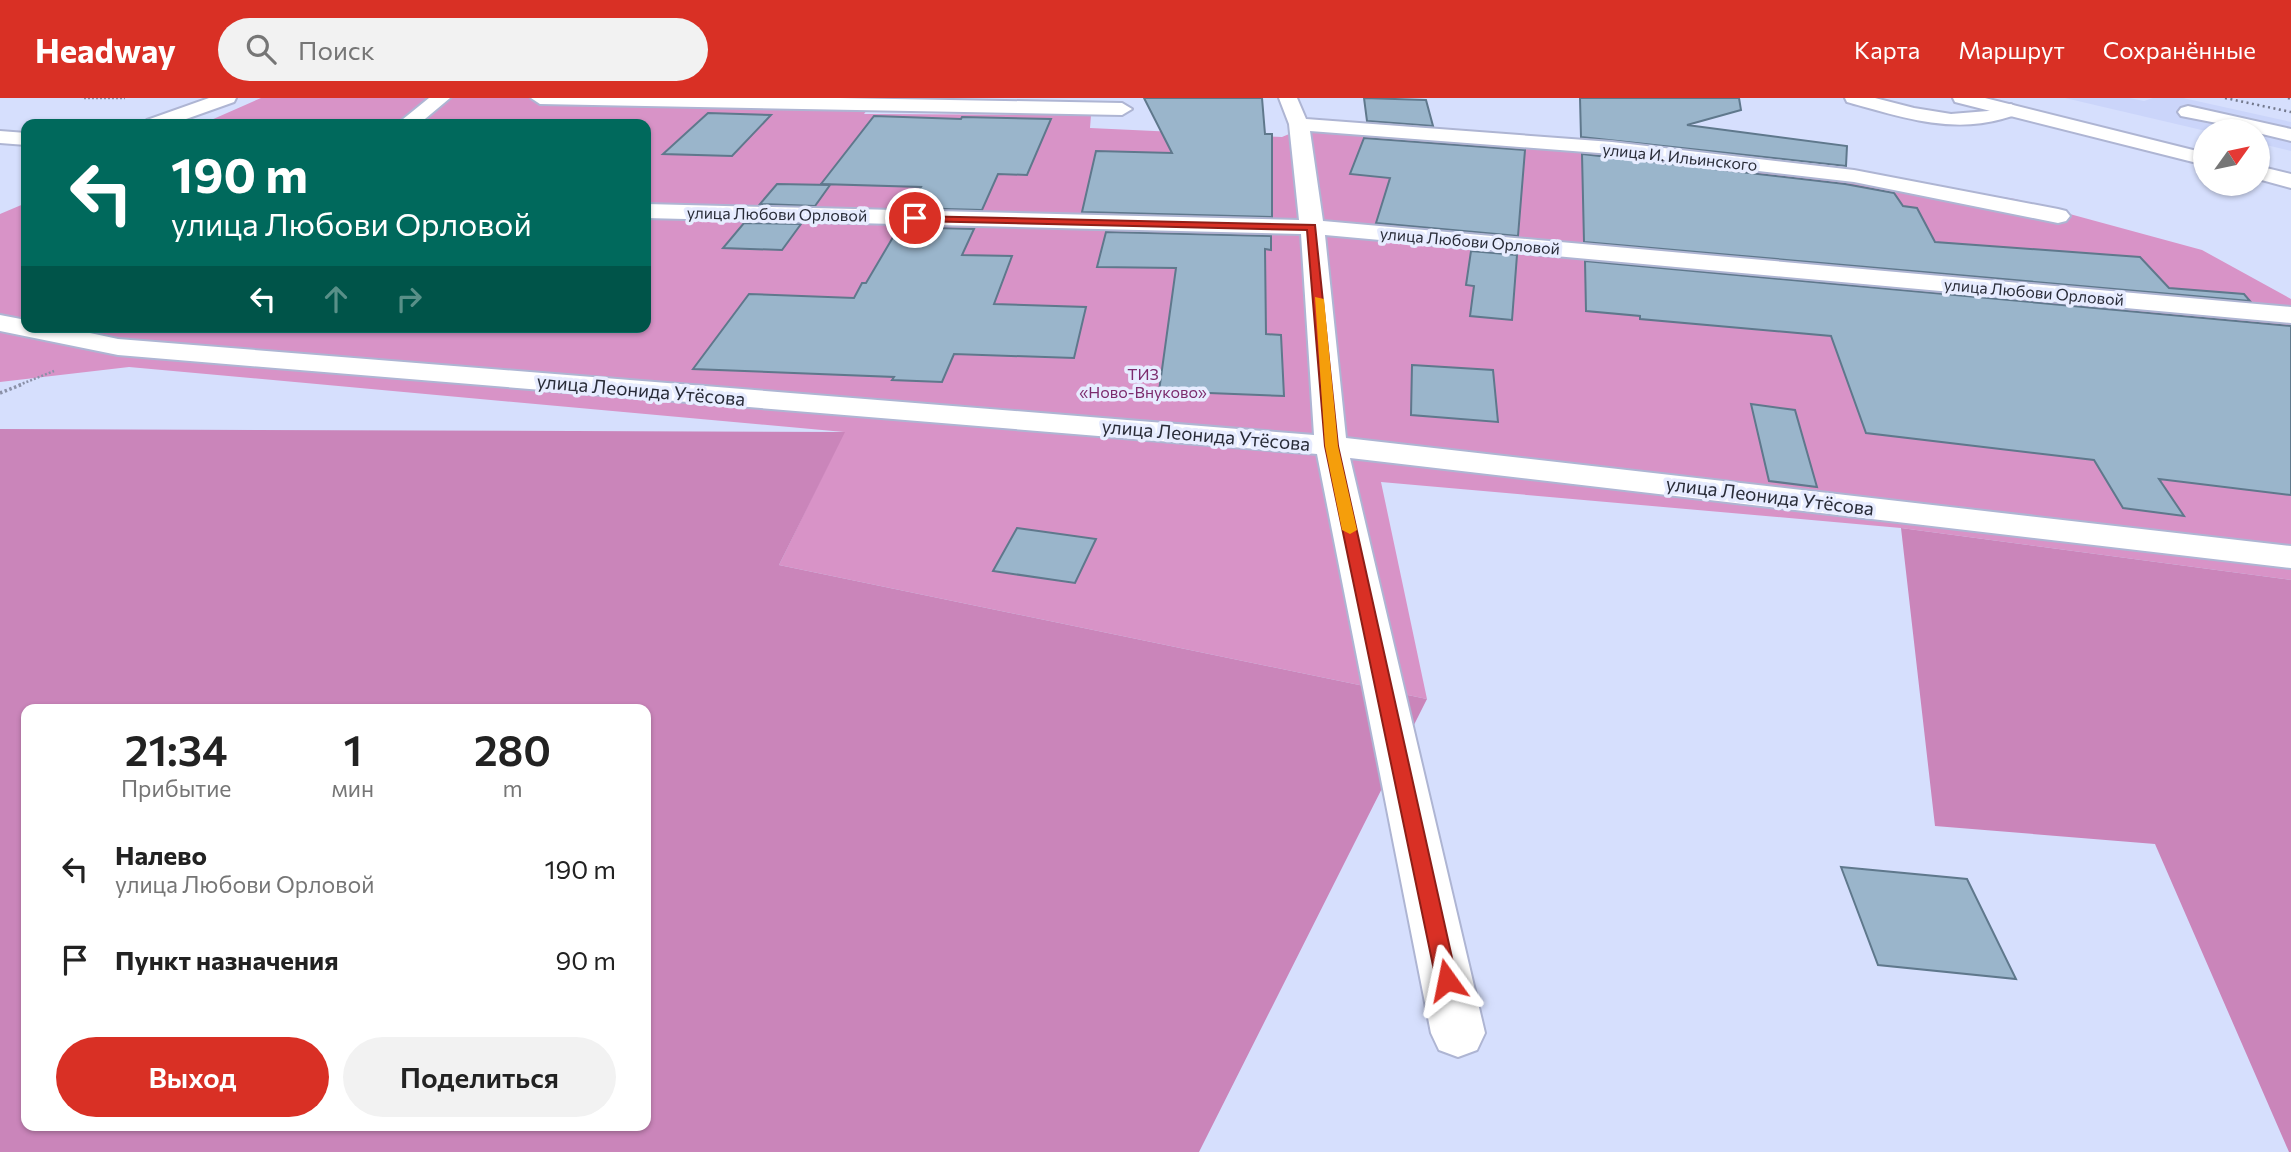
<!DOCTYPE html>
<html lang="ru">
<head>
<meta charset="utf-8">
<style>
  :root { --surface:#fff; --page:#f2f2f2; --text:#222; --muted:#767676; --accent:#d93025 }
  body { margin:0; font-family:Commissioner,sans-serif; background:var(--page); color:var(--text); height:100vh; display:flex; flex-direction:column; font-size:26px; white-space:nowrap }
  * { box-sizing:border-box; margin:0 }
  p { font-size:23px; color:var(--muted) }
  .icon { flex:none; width:38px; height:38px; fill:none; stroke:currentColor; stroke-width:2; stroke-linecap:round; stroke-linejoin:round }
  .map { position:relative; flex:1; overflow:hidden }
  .panel { position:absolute; left:21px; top:606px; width:630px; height:427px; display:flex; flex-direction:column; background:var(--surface); border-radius:14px; box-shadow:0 2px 5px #0004 }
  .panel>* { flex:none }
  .banner { position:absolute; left:21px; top:21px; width:630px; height:214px; border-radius:14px; box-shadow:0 2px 5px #0004; background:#00695c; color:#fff; overflow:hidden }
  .needle { width:46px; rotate:57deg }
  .fabs { position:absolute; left:2193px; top:21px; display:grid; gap:14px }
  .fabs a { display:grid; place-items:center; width:77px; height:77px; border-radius:50%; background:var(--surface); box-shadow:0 2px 5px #0004; font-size:35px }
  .pin { position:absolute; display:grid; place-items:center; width:60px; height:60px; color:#fff; margin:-30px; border:4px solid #fff; border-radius:50%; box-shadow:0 2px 7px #0007 }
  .me { position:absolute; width:77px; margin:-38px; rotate:348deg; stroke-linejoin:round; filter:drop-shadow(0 0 5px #0008) }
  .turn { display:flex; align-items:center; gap:24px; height:147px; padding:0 35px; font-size:32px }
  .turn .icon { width:91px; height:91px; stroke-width:2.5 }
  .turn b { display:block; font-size:49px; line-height:60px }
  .lanes { display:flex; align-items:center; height:66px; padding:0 35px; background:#0003; justify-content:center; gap:35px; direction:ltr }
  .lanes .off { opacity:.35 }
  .eta { display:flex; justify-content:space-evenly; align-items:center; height:119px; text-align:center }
  .eta b { font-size:42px; font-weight:600; line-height:49px }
  .cta { display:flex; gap:14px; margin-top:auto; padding:14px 35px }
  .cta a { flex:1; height:80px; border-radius:42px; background:var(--accent); color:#fff; font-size:28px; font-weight:600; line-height:80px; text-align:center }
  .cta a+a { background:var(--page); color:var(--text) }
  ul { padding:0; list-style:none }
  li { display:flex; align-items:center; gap:21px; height:91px; padding:0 35px }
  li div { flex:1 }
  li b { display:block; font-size:26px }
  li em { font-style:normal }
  header { display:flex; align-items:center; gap:42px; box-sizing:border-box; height:98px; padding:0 35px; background:var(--accent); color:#fff }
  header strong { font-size:33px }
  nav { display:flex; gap:38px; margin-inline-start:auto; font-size:24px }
  .search { width:490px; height:63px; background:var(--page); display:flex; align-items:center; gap:18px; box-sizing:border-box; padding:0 24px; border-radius:38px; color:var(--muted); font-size:26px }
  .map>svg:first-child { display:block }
</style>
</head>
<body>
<header>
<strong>Headway</strong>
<div class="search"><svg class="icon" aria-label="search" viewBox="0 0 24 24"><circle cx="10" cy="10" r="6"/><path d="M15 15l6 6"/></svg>Поиск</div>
<nav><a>Карта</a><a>Маршрут</a><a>Сохранённые</a></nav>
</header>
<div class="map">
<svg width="2291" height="1054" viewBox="0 0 2291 1054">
  <rect width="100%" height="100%" fill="#d6dffd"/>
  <path fill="#cbd5fa" d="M 2065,0 L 2129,0 L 2144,3 L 2153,0 L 2183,0 L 2291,24 L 2291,53 L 2258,45 L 2258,33 L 2206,33 Z"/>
  <path fill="#d893c7" d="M 261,0 L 876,0 L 864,16 L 1091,17 L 1090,30 L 1282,39 L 1320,23 L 1807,68 L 2015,101 L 2202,152 L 2291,201 L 2291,482 L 1901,430 L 1381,384 L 1427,601 L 779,467 L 844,334 L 129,269 L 0,284 L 0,116 L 26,105 L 26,229 L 646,229 L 646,26 L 202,26 Z"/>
  <path fill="#ca85ba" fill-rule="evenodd" d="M 0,331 L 845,334 L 779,467 L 1427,601 L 1199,1054 L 0,1054 ZM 26,611 L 646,611 L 646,1027 L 26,1027 Z
    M 1901,430 L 2291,482 L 2291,1054 L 2289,1054 L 2155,746 L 1935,728 Z"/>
  <path fill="#9ab5cb" stroke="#5f788c" stroke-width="2" d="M 1144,0 L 1262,0 L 1265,36 L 1272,36 L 1272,119 L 1082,114 L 1096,53 L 1172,55 Z
    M 1364,0 L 1426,2 L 1433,28 L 1367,23 Z
    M 1580,0 L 1739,0 L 1741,12 L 1687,27 L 1847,48 L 1846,68 L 1581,39 Z
    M 708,15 L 771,17 L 732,58 L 663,56 Z
    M 874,18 L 961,21 L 962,19 L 1051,21 L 1027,77 L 998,76 L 982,112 L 909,110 L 921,89 L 821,86 Z
    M 1364,40 L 1525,52 L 1518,138 L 1376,125 L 1390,80 L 1350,76 Z
    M 1582,56 L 1845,86 L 1894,95 L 1903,108 L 1917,110 L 1935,144 L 2140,159 L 2169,190 L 2244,196 L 2250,203 L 1584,144 Z
    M 777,86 L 830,87 L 815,108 L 760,106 Z
    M 744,125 L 801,126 L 782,152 L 723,150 Z
    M 899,129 L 974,131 L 962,157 L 1012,158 L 994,206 L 1086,209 L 1074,260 L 954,256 L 942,284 L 892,282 L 894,279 L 693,271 L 749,196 L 854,200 L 862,185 L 866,185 Z
    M 1106,134 L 1271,138 L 1271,152 L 1265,151 L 1266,236 L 1281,237 L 1284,298 L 1159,293 L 1176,170 L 1097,169 Z
    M 1471,153 L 1517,157 L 1512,222 L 1470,218 L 1474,188 L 1466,187 Z
    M 1585,163 L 2291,228 L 2291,397 L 2159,381 L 2184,418 L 2123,410 L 2094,362 L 1866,335 L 1831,238 L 1640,221 L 1640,218 L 1586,213 Z
    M 1412,267 L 1493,272 L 1498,324 L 1411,317 Z
    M 1751,306 L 1795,312 L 1817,389 L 1769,383 Z
    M 1017,430 L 1096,441 L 1075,485 L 993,473 Z
    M 1841,769 L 1967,781 L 2016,881 L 1878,867 Z"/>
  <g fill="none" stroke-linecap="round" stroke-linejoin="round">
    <defs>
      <path id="minor" d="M 209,0 L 236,0 L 234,4 L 172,26 L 144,26 L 147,22 Z
        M 429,0 L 450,0 L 419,26 L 397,26 Z
        M 531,0 L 840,0 L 1122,5 L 1132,11 L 1122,17 L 540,6 Z
        M 1279,0 L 1297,0 L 1306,21 L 1612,44 L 1854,72 L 2058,111 L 2066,113 L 2070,118 L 2066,123 L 2058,125 L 1854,84 L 1612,56 L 1310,33 L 1323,123 L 2291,209 L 2291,225 L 1325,137 L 1346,340 L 2291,448 L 2291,470 L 1350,360 L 1485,935 L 1477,952 L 1458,959 L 1439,952 L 1431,935 L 1317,356 L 118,257 L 0,233 L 0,217 L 26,222 L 26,229 L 62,229 L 118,241 L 1314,337 L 1301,136 L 646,120 L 646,106 L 1299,122 L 1289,26 Z
        M 1845,0 L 1875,0 L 1914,10 L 1951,16 L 1988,13 L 2011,6 L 2021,12 C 2016,18 2009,19 2002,21 C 1949,36 1898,18 1847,4 Z
        M 2188,8 L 2291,31 L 2291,43 L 2258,35 L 2258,33 L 2181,18 L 2178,14 L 2181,10 Z
        M 0,33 L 26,35 L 26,47 L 0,45 Z"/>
      <path id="major" d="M 1953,0 L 1985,0 L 2205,55 L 2205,67 L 1955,4 Z
        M 2258,68 L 2291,76 L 2291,90 L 2258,81 Z"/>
    </defs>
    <use href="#minor" stroke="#aeb5d3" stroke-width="4"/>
    <use href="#major" stroke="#aeb5d3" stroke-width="4"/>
    <path stroke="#8b91a8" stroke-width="2.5" stroke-dasharray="2 2" stroke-linecap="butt" d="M 84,0 L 125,0
      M 19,287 L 54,273"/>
    <path stroke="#8b91a8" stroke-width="3.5" stroke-dasharray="2.5 2.5" stroke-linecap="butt" d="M 0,295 L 23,286"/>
    <use href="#minor" fill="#fff" fill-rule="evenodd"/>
    <use href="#major" fill="#fff" fill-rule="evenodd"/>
    <path stroke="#73798d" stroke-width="2.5" stroke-dasharray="2 3.5" stroke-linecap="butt" d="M 2225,0 L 2291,14
      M 2288,0 L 2291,1"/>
  </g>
  <path fill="#d93025" stroke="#8d1f18" stroke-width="2" d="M 912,118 L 1315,127 L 1338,348 L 1457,882 L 1454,888 L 1447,891 L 1439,888 L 1436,882 L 1325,348 L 1307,132 L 915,123 L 910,120 Z"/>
  <path fill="#f59e0b" d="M 1315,199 L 1324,201 L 1338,348 L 1357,432 L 1350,436 L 1342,432 L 1325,348 Z"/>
  <g text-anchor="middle" stroke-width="7" stroke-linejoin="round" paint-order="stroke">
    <g font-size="16" fill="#292c38" stroke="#e7ecff">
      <text transform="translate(1680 59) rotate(6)" y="6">улица И. Ильинского</text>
      <text transform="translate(777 116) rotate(1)" y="6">улица Любови Орловой</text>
      <text transform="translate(1470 143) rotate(5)" y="6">улица Любови Орловой</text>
      <text transform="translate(2034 194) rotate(5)" y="6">улица Любови Орловой</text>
    </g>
    <g font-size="16" fill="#7c2b6d" stroke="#e7ecff">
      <text x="1143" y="282">ТИЗ<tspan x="1143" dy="18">«Ново-Внуково»</tspan></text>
    </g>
    <g font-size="19" fill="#292c38" stroke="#e7ecff">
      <text transform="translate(641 292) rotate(5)" y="7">улица Леонида Утёсова</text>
      <text transform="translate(1206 337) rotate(5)" y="7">улица Леонида Утёсова</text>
      <text transform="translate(1770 398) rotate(7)" y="7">улица Леонида Утёсова</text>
    </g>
  </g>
</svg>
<div class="fabs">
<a><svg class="needle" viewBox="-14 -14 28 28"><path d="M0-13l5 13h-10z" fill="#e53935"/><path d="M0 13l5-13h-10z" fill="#767676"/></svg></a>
</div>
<div class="pin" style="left:915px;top:120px;background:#d93025"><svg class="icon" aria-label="arrive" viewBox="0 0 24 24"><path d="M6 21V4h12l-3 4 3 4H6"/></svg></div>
<svg class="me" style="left:1447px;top:882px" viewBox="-20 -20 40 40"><path d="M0-17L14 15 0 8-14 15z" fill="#d93025" stroke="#fff" stroke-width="4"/></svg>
<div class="banner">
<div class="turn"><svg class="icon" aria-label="left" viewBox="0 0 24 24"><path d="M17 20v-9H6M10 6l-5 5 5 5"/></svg><div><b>190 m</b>улица Любови Орловой</div></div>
<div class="lanes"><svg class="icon" aria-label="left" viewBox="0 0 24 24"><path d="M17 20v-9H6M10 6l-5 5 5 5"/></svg><svg class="icon off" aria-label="ahead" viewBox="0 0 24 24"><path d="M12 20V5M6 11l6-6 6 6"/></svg><svg class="icon off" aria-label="right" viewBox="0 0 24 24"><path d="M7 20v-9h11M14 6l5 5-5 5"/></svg></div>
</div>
<section class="panel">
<div class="eta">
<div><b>21:34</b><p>Прибытие</p></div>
<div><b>1</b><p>мин</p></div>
<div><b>280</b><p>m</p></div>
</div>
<ul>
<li><svg class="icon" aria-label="left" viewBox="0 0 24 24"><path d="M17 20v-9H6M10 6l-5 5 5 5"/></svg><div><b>Налево</b><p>улица Любови Орловой</p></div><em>190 m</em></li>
<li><svg class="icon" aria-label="arrive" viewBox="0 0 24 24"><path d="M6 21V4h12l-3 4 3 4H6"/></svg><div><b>Пункт назначения</b></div><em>90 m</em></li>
</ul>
<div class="cta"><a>Выход</a><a>Поделиться</a></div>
</section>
</div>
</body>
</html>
